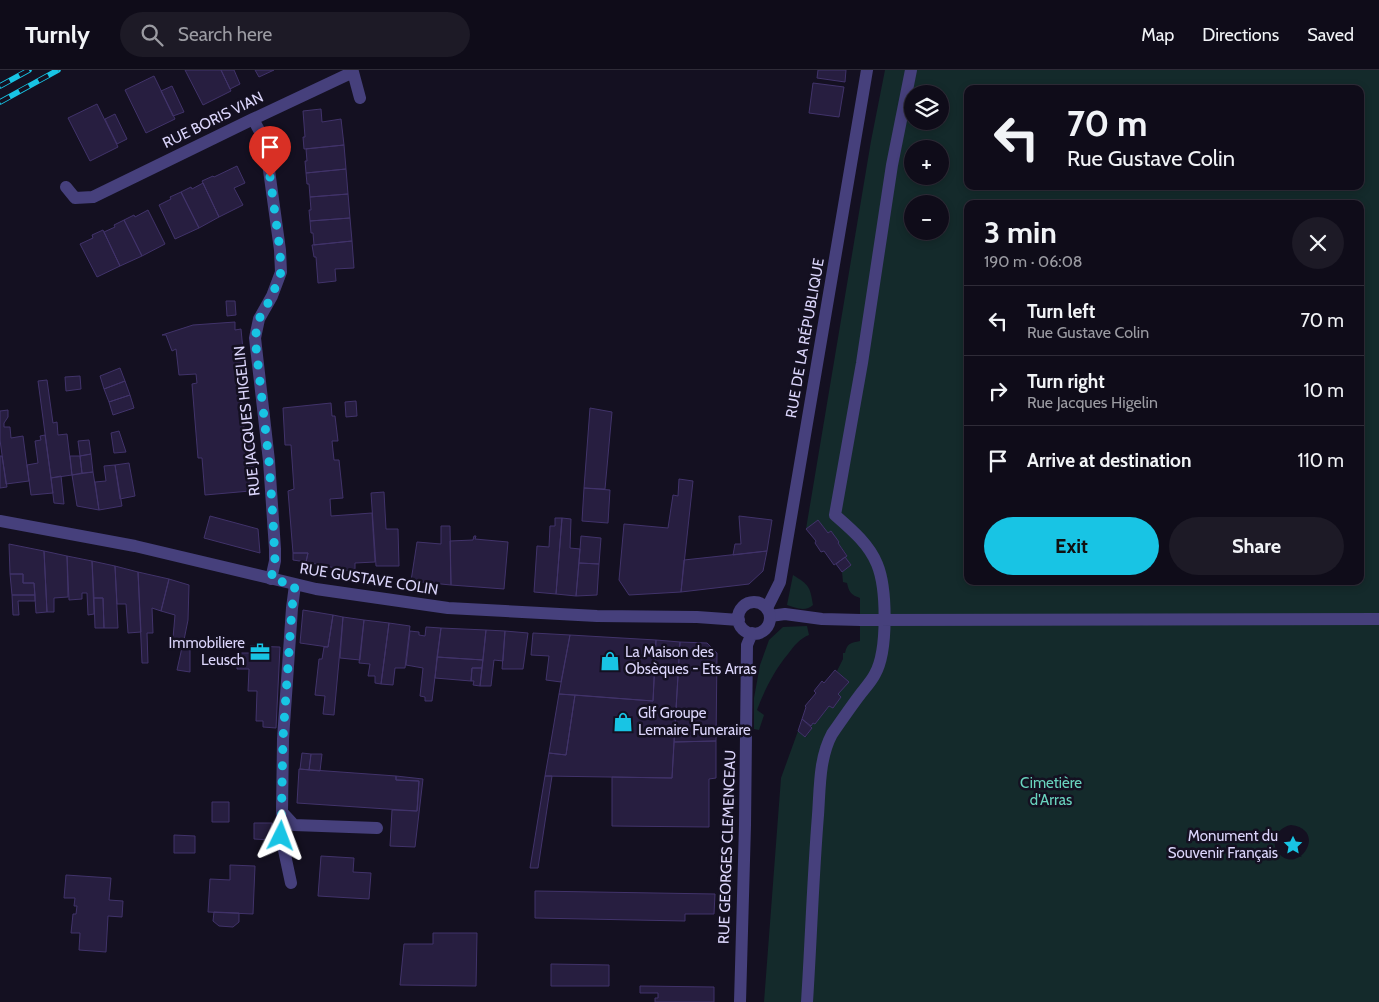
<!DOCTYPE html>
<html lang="en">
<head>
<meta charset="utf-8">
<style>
  :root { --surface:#0f0c19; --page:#1d1a26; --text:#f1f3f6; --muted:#9b9ba2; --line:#2f2c38; --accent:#18c4e4 }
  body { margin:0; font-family:Cabin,sans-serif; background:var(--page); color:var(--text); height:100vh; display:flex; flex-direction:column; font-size:19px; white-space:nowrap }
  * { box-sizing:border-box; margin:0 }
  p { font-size:16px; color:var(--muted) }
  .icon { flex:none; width:28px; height:28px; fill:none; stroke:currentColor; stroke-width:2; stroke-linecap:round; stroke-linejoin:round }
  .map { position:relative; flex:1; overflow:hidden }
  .details { position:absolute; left:964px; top:130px; width:400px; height:385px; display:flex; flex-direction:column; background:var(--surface); border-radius:10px; box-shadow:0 2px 8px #0003,0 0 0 1px var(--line) }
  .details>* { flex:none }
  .banner { position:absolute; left:964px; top:15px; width:400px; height:105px; border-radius:10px; box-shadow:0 2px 8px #0003,0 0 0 1px var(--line); background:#0f0c19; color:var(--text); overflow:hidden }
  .controls { position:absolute; left:904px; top:15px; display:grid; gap:10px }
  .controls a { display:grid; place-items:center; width:45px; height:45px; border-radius:50%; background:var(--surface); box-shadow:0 2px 8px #0003,0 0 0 1px var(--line); font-size:25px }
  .pin { position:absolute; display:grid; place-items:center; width:42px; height:42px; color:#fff; margin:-51px -21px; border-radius:50% 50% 50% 0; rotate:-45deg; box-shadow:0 0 5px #0007 }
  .pin .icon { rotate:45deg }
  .me { position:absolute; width:55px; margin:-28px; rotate:3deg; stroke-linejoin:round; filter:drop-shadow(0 0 4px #0008) }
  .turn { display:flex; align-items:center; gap:18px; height:105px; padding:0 20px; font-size:22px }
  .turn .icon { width:65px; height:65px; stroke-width:2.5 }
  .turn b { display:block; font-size:35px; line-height:42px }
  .round { display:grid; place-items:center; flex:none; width:52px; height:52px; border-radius:26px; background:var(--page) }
  .summary { display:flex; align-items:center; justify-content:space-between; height:85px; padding:0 20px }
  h1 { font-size:30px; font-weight:700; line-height:38px }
  .button { display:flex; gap:10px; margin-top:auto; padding:10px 20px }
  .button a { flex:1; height:58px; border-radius:30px; background:var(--accent); color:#111; font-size:20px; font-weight:700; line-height:58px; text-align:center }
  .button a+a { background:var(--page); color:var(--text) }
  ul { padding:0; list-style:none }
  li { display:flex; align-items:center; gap:15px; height:70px; padding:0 20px; border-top:1px solid var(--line) }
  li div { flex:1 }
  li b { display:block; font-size:19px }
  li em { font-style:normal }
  header { display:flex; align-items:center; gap:30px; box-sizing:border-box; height:70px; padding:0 25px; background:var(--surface); border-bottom:1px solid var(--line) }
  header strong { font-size:24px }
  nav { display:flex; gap:28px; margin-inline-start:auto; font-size:18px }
  .search { width:350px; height:45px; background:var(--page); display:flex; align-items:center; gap:12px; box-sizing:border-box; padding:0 18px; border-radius:28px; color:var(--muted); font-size:19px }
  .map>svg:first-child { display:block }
</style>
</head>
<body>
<header>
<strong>Turnly</strong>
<div class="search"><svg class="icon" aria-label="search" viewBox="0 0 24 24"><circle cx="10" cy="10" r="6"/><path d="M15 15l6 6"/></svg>Search here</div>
<nav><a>Map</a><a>Directions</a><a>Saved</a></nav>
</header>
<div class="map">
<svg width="1379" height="932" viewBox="0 0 1379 932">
  <rect width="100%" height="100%" fill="#141021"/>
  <path fill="#142a2b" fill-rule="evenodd" d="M 885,0 L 1379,0 L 1379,932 L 764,932 L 781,708 L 798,661 L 806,667 L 812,658 L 811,656 L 813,653 L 815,654 L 829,636 L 833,638 L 841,627 L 838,624 L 849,612 L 837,601 L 843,589 L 843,583 L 845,583 C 847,573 851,573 860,571 L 860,528 C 851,525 849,522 847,513 L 843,512 L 842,502 L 851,495 L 845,487 L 847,485 L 838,473 L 831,461 L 828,463 L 818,450 L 806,459 L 871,71 ZM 968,19 L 1360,19 L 1360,116 L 968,116 ZM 912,24 L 940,24 L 940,51 L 912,51 ZM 912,79 L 940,79 L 940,106 L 912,106 ZM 912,134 L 940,134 L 940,161 L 912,161 ZM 968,134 L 1360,134 L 1360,511 L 968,511 ZM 1291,755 C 1330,760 1296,809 1277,781 C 1270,770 1279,757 1291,755 Z
    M 793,505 C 809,515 810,516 813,535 C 806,542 795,538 787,535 Z
    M 807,556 L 809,565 C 799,569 795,575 788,584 C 774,601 765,619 757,640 L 764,645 L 759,660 L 754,659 L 754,628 L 760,595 L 769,570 L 783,557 Z"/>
  <path fill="#271e40" stroke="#41336a" d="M 185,0 L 221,0 L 231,21 L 203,35 Z
    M 221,0 L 234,0 L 240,14 L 230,19 Z
    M 255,0 L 274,0 L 259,7 Z
    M 818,0 L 846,0 L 845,12 L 817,8 Z
    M 154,6 L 175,49 L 146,63 L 125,20 Z
    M 813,13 L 844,17 L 839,47 L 809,43 Z
    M 172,16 L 184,42 L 173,46 L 161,21 Z
    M 97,34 L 118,77 L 90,91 L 68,48 Z
    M 321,39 L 322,52 L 341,49 L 344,75 L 304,79 L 303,67 L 305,67 L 303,41 Z
    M 115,44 L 127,69 L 117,74 L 105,49 Z
    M 344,75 L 346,99 L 306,103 L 305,91 L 307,91 L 306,79 Z
    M 237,96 L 245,113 L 234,118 L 243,135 L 219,147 L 202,111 L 213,106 L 214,107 Z
    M 346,99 L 348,124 L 310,127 L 309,114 L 307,114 L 306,103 Z
    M 203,113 L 219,147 L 199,158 L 181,122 L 191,117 L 192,119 Z
    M 181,122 L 199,158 L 175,169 L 159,135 L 171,129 L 170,127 Z
    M 348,124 L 350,148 L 310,151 L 309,140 L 311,140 L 310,127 Z
    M 148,140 L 165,174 L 142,186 L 124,150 L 134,145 L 135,147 Z
    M 350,148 L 352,171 L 314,175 L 313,163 L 311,163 L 310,151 Z
    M 124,150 L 142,186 L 120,196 L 104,162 L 115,157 L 114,155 Z
    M 103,160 L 120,196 L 97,207 L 80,174 L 93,168 L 92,165 Z
    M 352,171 L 354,198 L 335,199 L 336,211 L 318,213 L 316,187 L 314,187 L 312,175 Z
    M 226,231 L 235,231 L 236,245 L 227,246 Z
    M 235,252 L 235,260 L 241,259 L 246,312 L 240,313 L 244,358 L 251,358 L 254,396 L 248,396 L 250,421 L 205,425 L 202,388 L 198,388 L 192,314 L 197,313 L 196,304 L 179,305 L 176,279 L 172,281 L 166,265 L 162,265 L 193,255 Z
    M 120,298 L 125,311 L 104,319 L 100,306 Z
    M 80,306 L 81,319 L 66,321 L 65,307 Z
    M 47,310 L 53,353 L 57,352 L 58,365 L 67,364 L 72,405 L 51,408 L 38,311 Z
    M 125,311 L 130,325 L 109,332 L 104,319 Z
    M 130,325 L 134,338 L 113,345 L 109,332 Z
    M 356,331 L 357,346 L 346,347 L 345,332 Z
    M 331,333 L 332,346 L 335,346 L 338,371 L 332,371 L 334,390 L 339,390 L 343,428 L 330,429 L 331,446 L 372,443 L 375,492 L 355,493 L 355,502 L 306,492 L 308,483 L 293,483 L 288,421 L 294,419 L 291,375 L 285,375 L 283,338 Z
    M 590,338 L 612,342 L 605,419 L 584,418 Z
    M 8,340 L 8,347 L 4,353 L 4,357 L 10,357 L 11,368 L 23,366 L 29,411 L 6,414 L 0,370 L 0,341 Z
    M 119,361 L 126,382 L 114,383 L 111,363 Z
    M 45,365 L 53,423 L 31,425 L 27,395 L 38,393 L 35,371 L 41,370 L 40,366 Z
    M 89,370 L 91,384 L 80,386 L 78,371 Z
    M 91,384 L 93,402 L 82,403 L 80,386 Z
    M 0,386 L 2,386 L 7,417 L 0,418 Z
    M 70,386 L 80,386 L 82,403 L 72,405 Z
    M 129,393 L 135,426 L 120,429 L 115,395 Z
    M 115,395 L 122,436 L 99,440 L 95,412 L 106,411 L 104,396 Z
    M 93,402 L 99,440 L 77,436 L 72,405 Z
    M 61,406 L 64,434 L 54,433 L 51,408 Z
    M 679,409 L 693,411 L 681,522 L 629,525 L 619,510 L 624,454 L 668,458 L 673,425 L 678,426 Z
    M 584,418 L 610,420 L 608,453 L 582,451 Z
    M 384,422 L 386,459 L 398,459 L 399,496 L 376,496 L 371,423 Z
    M 210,446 L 258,459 L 260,483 L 204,468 Z
    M 739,446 L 772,450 L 767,481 L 733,485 L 735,474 L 741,474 Z
    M 555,448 L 562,448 L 556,524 L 534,522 L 537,476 L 549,477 L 550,456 L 555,456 Z
    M 562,448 L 571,449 L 570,478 L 580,479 L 576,526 L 556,524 Z
    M 818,450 L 828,463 L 831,461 L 839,472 L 838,473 L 847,486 L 834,495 L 824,481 L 821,482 L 815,473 L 816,471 L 806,459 Z
    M 441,456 L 450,456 L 451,515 L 411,511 L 417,472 L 441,474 Z
    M 474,466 L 476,466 L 475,469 L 508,472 L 504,519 L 451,515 L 450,471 L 473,470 Z
    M 581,466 L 601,468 L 599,494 L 579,493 Z
    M 9,474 L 44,481 L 47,542 L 36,543 L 34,513 L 23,513 L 23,504 L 10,504 Z
    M 44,481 L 67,486 L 68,527 L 54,528 L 54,542 L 47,542 Z
    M 767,481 L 763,501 L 749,514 L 681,522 L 684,490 Z
    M 293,483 L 308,483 L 306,492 L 293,490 Z
    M 67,486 L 92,491 L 94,544 L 88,545 L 87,523 L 82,523 L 82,529 L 69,530 Z
    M 845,487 L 851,495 L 842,502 L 836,494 Z
    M 92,491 L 115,496 L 118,558 L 104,558 L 103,528 L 94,528 Z
    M 579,493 L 599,494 L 597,525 L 576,526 Z
    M 115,496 L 138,502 L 141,562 L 128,563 L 126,534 L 117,534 Z
    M 138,502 L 169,509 L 161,541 L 152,538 L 153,563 L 147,563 L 148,593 L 142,593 Z
    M 10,504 L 23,504 L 23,513 L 34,513 L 35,525 L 12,525 Z
    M 169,509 L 189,515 L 188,550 L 184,570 L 173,568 L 175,545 L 161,541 Z
    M 12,525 L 35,525 L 35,531 L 18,531 L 19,545 L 13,545 Z
    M 94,528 L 103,528 L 104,558 L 95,558 Z
    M 303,540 L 333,545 L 328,577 L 300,573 Z
    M 333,545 L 343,547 L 334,645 L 323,644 L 325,626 L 315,625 L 319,589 L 322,589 L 324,577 L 328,577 Z
    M 343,547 L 364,550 L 360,590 L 340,588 Z
    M 364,550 L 389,553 L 381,614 L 375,613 L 375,606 L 368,606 L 370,594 L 359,593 Z
    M 389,553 L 410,556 L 405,598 L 395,598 L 393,615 L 381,614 Z
    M 426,557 L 441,558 L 432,631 L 425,631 L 425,627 L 420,626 L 423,598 L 406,595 L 410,561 L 419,562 L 419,565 L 425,566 Z
    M 441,558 L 486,560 L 483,590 L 437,587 Z
    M 486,560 L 505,561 L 503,591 L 494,590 L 491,616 L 480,616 Z
    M 505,561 L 528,563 L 523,599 L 502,599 Z
    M 533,563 L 570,565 L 561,612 L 546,610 L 549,586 L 531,585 Z
    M 570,565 L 656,570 L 653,631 L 559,624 Z
    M 656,570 L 680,572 L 672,708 L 545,706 L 549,683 L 566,685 L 575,625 L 653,631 Z
    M 680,572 L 707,573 L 717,583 L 716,671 L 674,672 Z
    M 183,573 L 190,575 L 190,602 L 177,600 Z
    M 250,576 L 280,577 L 276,658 L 263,657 L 263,651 L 256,651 L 257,621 L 248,621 L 249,599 L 237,599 L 238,583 L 250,583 Z
    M 437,587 L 483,590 L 482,598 L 472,598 L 471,611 L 435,608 Z
    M 472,598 L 482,598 L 480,616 L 473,615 L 474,611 L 471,611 Z
    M 835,600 L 849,612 L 838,624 L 841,627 L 833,638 L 829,636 L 815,654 L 813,653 L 811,656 L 802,649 L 806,637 L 805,636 L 816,623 L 814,621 L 822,611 L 824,613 Z
    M 559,624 L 575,625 L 566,685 L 549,683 Z
    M 802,649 L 812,658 L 805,667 L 798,661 Z
    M 716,671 L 716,708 L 709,709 L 709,757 L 612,756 L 612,707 L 672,708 L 674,672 Z
    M 302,683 L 311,684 L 309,700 L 300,699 Z
    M 311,684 L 322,684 L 320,701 L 309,700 Z
    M 299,699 L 396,706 L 396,710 L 419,711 L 417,741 L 297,733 Z
    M 396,706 L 423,709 L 415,777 L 390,776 L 392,740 L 417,741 L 419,711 L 396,710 Z
    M 545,706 L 552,706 L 538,798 L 530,798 Z
    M 212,732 L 229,732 L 229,752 L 212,752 Z
    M 254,753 L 272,753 L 271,770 L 254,769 Z
    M 174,765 L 195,766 L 195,783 L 174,783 Z
    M 321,786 L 354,788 L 353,802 L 371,803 L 369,829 L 318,826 Z
    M 230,795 L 255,796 L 253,844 L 208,842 L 210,809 L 230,810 Z
    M 66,805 L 111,808 L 109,830 L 123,831 L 122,847 L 108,846 L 106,882 L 79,880 L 80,863 L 71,863 L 73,844 L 76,844 L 77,836 L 74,836 L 75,828 L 64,828 Z
    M 535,821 L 715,824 L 714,844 L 685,844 L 685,851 L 535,848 Z
    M 214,842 L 239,843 L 239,852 L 233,857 L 219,856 L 213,851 Z
    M 433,863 L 477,863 L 476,916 L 400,915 L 404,874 L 433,874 Z
    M 551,894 L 609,895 L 609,916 L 551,916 Z
    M 640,916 L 714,917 L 714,932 L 655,932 L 655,928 L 658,928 L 658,923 L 640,923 Z"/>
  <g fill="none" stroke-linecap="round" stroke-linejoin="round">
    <path stroke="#46407c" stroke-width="12" d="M 253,49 L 265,71 L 280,180 L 281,202 L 272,226 L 259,249 L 255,268 L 269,391 L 275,479 L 275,491 L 271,509
      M 66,117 L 75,128 L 93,127 L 253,49 L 353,2 L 360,28
      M 295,515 L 292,538 L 283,669 L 282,742 L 294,755 L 377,758
      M 770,546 L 785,544 L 822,549 L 861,550 L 1379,549
      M 282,742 L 281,766 L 291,813
      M 807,932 C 811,870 813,807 818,745 C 820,718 819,688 832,664 C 841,651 850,638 859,626 C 864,619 871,612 875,604 C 888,581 887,518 877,494 C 869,474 851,459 835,445 L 862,293 L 892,95 L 911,0"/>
    <path stroke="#46407c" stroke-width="12" d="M 0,451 L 135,476 L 316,519 L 448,538 L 597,546 L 697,547 L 739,550
      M738 548a16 16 0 1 1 32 0a16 16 0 1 1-32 0Z
      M 767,538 L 780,512 L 867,0
      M 740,932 L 745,755 L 747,575 L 752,563"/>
    <defs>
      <path id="rail" d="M 0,16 L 29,0
        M 0,32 L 58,0"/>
    </defs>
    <use href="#rail" stroke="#18c4e4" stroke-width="5.5"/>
    <use href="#rail" stroke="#141021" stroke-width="4" stroke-dasharray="11" stroke-linecap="butt"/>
  </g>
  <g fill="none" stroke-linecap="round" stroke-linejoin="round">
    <path stroke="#18c4e4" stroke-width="9" stroke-dasharray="0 16.2" d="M 270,107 L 280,180 L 281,202 L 272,226 L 259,249 L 255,268 L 269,391 L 273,449 L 275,491 L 271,509 L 295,515 L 292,538 L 283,668 L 281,766"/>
  </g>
  <defs>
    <symbol id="office-bare" viewBox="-9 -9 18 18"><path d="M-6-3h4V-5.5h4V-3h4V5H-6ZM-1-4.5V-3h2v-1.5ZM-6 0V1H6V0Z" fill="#18c4e4" stroke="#141021" stroke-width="2.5" paint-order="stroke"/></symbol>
    <symbol id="shop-bare" viewBox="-9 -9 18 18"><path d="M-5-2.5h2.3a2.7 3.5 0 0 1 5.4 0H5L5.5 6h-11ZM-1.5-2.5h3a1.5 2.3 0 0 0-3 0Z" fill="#18c4e4" stroke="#141021" stroke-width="2.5" paint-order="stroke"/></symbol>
    <symbol id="sight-bare" viewBox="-9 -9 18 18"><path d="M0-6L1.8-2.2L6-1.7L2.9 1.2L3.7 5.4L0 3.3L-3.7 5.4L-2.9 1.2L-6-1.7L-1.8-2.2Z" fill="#18c4e4" stroke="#141021" stroke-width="2.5" paint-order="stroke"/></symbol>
  </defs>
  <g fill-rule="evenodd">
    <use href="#office-bare" x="246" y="568" width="28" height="28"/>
    <use href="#shop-bare" x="596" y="577" width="28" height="28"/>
    <use href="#shop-bare" x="609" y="638" width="28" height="28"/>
    <use href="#sight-bare" x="1279" y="761" width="28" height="28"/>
  </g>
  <g text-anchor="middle" stroke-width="5" stroke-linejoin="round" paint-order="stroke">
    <g font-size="15" fill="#dbd5fb" stroke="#141021">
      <text transform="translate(213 50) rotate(-26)" y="5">RUE BORIS VIAN</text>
      <text transform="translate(805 268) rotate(-80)" y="5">RUE DE LA RÉPUBLIQUE</text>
      <text transform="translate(247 351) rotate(-96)" y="5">RUE JACQUES HIGELIN</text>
      <text transform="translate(369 509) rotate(9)" y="5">RUE GUSTAVE COLIN</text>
      <text transform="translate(727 777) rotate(-88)" y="5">RUE GEORGES CLEMENCEAU</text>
    </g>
    <g font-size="15" fill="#dbd5fb" stroke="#141021" text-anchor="end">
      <text x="245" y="578">Immobiliere<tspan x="245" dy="17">Leusch</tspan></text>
      <text x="625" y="587" text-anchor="start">La Maison des<tspan x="625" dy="17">Obsèques - Ets Arras</tspan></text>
      <text x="638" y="648" text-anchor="start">Glf Groupe<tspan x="638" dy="17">Lemaire Funeraire</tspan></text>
      <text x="1278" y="771">Monument du<tspan x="1278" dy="17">Souvenir Français</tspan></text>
    </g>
    <g font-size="15" fill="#69d3be" stroke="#141021">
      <text x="1051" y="718">Cimetière<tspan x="1051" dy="17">d'Arras</tspan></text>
    </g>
  </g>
</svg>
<div class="controls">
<a><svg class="icon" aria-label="layers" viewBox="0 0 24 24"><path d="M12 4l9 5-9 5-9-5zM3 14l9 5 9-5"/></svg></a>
<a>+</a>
<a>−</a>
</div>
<div class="pin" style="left:270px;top:107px;background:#d93025"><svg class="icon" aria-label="arrive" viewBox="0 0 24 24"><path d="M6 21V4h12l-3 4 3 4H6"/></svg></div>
<svg class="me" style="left:281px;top:766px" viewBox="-20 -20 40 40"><path d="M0-17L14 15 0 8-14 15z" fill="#18c4e4" stroke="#fff" stroke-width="4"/></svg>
<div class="banner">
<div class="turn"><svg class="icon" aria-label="left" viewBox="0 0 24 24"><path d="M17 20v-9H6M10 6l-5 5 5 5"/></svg><div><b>70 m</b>Rue Gustave Colin</div></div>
</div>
<section class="details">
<div class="summary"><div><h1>3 min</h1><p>190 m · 06:08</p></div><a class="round"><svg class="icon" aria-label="close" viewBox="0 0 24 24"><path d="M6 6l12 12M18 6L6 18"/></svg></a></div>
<ul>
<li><svg class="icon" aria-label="left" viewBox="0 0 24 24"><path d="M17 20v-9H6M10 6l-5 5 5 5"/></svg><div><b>Turn left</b><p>Rue Gustave Colin</p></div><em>70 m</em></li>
<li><svg class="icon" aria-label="right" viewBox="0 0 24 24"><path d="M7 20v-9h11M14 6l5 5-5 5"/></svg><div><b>Turn right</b><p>Rue Jacques Higelin</p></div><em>10 m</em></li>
<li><svg class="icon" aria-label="arrive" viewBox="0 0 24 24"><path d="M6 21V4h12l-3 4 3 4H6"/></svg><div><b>Arrive at destination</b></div><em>110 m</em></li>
</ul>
<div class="button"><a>Exit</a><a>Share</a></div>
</section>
</div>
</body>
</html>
